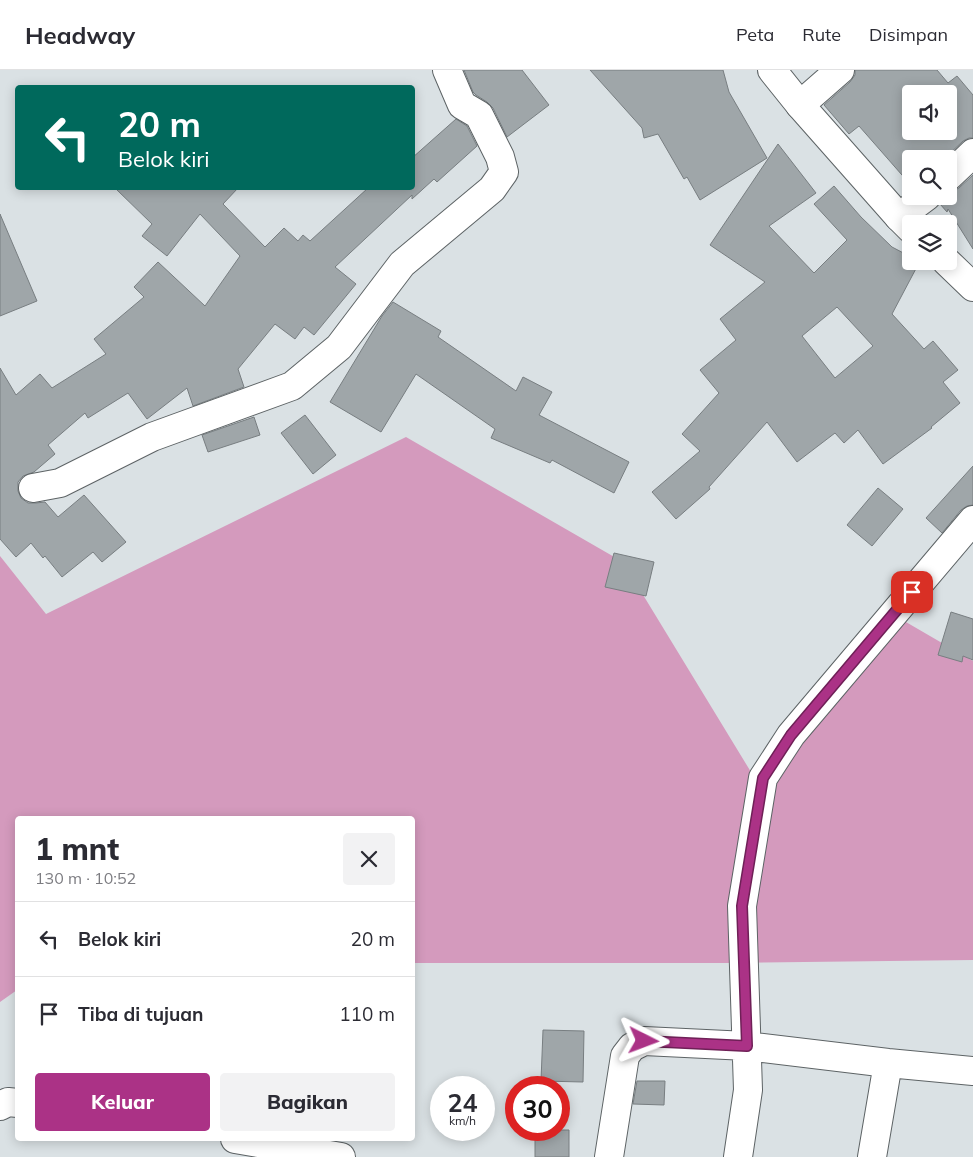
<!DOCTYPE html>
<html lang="id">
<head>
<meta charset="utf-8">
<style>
  :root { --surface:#fff; --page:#f2f2f3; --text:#2b2b33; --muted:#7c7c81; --line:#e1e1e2; --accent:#ab3286 }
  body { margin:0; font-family:Mulish,sans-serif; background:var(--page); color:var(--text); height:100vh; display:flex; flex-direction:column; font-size:19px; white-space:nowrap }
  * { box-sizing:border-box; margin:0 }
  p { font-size:16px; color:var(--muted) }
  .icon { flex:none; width:28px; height:28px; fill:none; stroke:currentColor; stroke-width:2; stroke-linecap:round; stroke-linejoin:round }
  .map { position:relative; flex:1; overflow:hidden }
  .side { position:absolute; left:15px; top:746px; width:400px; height:325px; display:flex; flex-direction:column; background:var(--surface); border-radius:5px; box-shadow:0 2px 12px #0003 }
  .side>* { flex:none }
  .guide { position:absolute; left:15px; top:15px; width:400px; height:105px; border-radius:5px; box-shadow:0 2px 12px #0003; background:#00695c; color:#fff; overflow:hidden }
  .fabs { position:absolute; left:902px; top:15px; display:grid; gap:10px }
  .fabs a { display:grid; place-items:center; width:55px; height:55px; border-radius:5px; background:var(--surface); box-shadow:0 2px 12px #0003; font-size:25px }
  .speed { position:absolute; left:430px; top:1006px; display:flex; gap:10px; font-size:25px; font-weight:700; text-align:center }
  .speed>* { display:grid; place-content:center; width:65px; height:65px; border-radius:50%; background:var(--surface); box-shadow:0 2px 12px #0003; line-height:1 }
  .speed small { font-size:12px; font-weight:400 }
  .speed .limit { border:8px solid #d22; background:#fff; color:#111 }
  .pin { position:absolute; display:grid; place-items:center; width:42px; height:42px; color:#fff; margin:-21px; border-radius:10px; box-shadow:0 2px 8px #0006 }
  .me { position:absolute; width:55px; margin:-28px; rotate:93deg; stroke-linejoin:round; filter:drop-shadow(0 0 4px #0008) }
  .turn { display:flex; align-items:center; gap:18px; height:105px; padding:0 20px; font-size:22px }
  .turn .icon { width:65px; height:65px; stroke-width:2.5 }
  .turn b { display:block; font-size:35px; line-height:42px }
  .round { display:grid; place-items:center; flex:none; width:52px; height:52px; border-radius:5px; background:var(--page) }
  .head { display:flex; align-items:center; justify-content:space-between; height:85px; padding:0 20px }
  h1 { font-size:30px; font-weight:800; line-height:38px }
  .action { display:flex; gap:10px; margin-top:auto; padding:10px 20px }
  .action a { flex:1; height:58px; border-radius:5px; background:var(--accent); color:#fff; font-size:20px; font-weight:800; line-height:58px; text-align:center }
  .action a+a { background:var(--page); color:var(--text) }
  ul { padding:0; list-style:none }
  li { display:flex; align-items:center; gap:15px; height:75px; padding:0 20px; border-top:1px solid var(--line) }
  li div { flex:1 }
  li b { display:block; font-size:19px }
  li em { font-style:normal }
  header { display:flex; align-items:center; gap:30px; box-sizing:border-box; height:70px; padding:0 25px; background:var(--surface); border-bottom:1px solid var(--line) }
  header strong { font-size:24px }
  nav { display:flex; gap:28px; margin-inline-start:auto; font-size:18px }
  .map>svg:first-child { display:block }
</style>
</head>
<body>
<header>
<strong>Headway</strong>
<nav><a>Peta</a><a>Rute</a><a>Disimpan</a></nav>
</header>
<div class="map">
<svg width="973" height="1087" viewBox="0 0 973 1087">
  <rect width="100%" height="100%" fill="#dae1e4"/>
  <path fill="#d49abd" d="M 406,367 L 623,492 L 754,707 L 887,541 L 973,591 L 973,890 L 727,893 L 413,893 L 412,749 L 18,749 L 17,920 L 0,932 L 0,486 L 46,544 Z"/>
  <path fill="#9fa6a9" stroke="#787e81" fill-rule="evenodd" d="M 464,0 L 522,0 L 549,35 L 507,67 L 493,38 L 487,32 L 476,25 L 473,22 Z
    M 590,0 L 723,0 L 729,22 L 767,88 L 700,130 L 687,107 L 684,109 L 658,64 L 644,68 L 642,58 Z
    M 855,0 L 937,0 L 948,13 L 957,6 L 973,25 L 973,68 L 969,68 L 963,71 L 944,89 L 911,89 L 911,111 L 909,113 L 859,56 L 849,64 L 824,35 L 850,12 L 855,5 ZM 911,24 L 949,24 L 949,61 L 911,61 Z
    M 456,49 L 467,56 L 477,76 L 437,112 L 434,109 L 412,129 L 412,125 L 335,197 L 356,214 L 314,265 L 304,257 L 295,269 L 275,254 L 238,299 L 244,317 L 193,336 L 187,318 L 147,349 L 128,323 L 88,348 L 85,343 L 48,375 L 55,384 L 34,402 L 23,406 L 18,412 L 18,421 L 21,428 L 28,433 L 36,433 L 45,432 L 58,447 L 84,425 L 126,472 L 102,492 L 93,482 L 62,507 L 45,486 L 43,488 L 31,473 L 16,487 L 0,469 L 0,298 L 16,325 L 40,304 L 52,318 L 106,284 L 94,269 L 144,227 L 134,217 L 158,192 L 205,236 L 240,186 L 200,144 L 167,186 L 142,166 L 152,154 L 115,118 L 238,118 L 223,134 L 265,177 L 284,158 L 298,171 L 303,165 L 310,171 L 368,118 L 412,118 L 412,88 Z
    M 778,74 L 816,123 L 769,156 L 814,203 L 847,170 L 814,134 L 834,116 L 861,147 L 892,177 L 911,187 L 911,191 L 920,191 L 892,244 L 924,279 L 933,271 L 958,300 L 943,312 L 960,333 L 931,357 L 932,358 L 883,394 L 858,360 L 844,373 L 835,363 L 797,392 L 767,352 L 709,417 L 710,419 L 676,449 L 652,422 L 700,381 L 682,364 L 719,323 L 700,300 L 736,270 L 720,249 L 765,212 L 710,175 ZM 837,237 L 873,276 L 835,308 L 802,266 Z
    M 973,105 L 973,179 L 948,139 L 947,142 L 940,134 L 942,126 L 949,126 L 949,121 L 953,121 L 959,118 Z
    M 0,144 L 37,231 L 0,246 Z
    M 393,232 L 441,261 L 438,267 L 516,321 L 523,307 L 552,322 L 539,345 L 629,392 L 614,423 L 552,390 L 550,393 L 491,368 L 495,359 L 416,304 L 381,362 L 330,332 L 382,246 Z
    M 305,345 L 336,385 L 313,404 L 281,363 Z
    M 254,347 L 260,365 L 208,382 L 202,365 Z
    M 973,396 L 973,435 L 967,436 L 961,440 L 942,463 L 926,448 Z
    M 878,418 L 903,439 L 872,476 L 847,455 Z
    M 614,483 L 654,492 L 646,526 L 605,517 Z
    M 951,542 L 973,549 L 973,590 L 963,586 L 962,592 L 938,585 Z
    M 543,960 L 584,961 L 583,1012 L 541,1011 Z
    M 637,1011 L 665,1011 L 664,1035 L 633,1034 Z
    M 535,1060 L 569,1060 L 569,1087 L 535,1087 Z"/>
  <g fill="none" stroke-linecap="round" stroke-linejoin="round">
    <defs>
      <path id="street" d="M 800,35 L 840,0
        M 949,106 L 973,83
        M 899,147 L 927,126
        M 33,418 L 60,413 L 152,367 L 292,316 L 339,277 L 402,194 L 492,119 L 504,102 L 500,87 L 479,45 L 462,35 L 447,0
        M 0,1036 L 8,1032 L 18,1033
        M 235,1069 L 341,1087
        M 609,1087 L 625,986 L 632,977 L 644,971 L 747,976 L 888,993 L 973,1001
        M 738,1087 L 748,1020 L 742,836 L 763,708 L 791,665 L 973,450
        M 872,1087 L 888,993"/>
      <path id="secondary" d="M 772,0 L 800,35 L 899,147 L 911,159
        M 946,191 L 973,217"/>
    </defs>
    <use href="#street" stroke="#5d6365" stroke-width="30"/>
    <use href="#secondary" stroke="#5d6365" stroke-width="30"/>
    <use href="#street" stroke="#fff" stroke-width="28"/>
    <use href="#secondary" stroke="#fff" stroke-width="28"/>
  </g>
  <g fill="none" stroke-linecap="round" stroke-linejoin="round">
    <defs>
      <path id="route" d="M 644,971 L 747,976 L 742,836 L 763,708 L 791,665 L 912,522"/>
    </defs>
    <use href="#route" stroke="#6f2057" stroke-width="12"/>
    <use href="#route" stroke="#ab3286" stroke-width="9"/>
  </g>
</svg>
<div class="fabs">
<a><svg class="icon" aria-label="sound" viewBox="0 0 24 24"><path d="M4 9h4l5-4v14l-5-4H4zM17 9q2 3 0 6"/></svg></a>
<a><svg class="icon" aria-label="search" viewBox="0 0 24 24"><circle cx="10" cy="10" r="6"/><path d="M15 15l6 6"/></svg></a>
<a><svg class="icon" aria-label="layers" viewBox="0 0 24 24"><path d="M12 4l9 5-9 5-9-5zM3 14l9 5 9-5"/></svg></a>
</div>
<div class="speed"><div>24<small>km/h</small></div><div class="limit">30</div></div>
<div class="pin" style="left:912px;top:522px;background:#d93025"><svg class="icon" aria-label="arrive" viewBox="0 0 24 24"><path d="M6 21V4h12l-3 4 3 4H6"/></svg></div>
<svg class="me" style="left:644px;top:971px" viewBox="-20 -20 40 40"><path d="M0-17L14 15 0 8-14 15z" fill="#ab3286" stroke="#fff" stroke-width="4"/></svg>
<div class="guide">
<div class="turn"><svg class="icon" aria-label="left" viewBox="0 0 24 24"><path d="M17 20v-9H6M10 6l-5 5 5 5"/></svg><div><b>20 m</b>Belok kiri</div></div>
</div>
<section class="side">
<div class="head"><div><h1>1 mnt</h1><p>130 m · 10:52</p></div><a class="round"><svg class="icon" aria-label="close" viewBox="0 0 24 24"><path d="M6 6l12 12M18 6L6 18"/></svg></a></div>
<ul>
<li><svg class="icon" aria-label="left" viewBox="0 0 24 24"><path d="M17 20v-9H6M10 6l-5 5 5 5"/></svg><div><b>Belok kiri</b></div><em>20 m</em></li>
<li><svg class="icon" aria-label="arrive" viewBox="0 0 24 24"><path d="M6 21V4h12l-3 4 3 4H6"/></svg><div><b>Tiba di tujuan</b></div><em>110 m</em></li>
</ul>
<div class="action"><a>Keluar</a><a>Bagikan</a></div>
</section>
</div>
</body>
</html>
